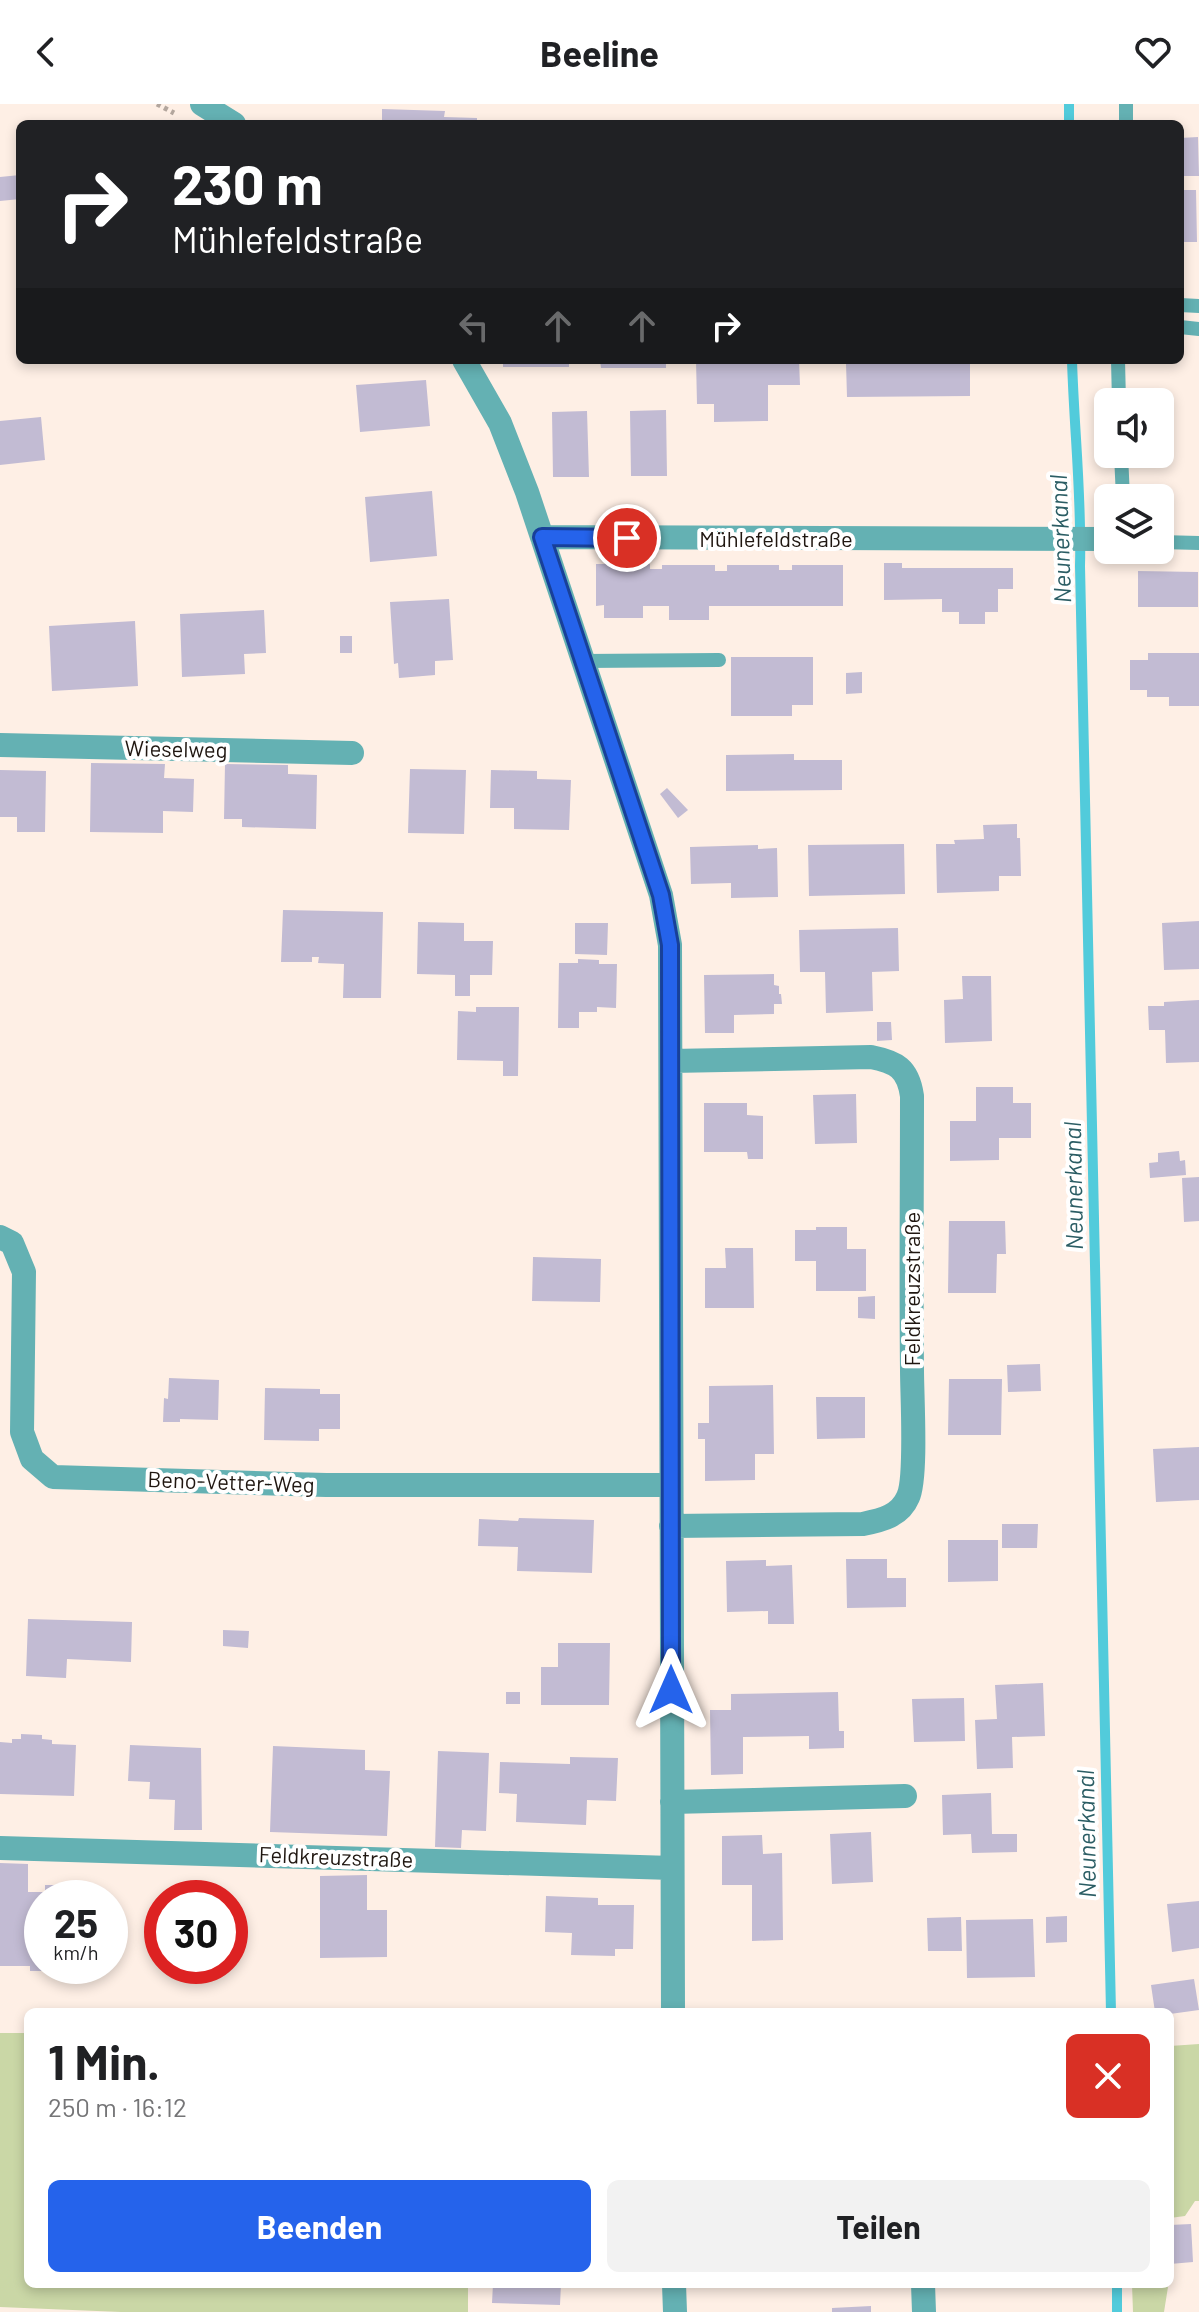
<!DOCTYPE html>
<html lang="de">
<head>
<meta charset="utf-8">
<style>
  :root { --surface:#fff; --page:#f2f2f2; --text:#202124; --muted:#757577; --accent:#2563eb }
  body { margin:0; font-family:Barlow,sans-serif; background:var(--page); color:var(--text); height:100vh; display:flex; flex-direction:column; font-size:30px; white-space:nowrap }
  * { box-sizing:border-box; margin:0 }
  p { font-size:26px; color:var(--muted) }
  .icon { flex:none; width:44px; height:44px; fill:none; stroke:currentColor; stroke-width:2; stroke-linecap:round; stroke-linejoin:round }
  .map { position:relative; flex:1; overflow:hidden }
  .details { position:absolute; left:24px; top:1904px; width:1150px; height:280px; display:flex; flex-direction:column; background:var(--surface); border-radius:12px; box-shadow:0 4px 12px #0003 }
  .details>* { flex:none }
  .hud { position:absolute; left:16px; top:16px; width:1168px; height:244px; border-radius:12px; box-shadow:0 4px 12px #0003; background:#202124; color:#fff; overflow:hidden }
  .controls { position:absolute; left:1094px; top:284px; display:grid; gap:16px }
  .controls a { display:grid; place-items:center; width:80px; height:80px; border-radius:12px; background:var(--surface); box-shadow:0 4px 12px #0003; font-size:40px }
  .speed { position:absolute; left:24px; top:1776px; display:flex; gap:16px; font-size:40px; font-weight:700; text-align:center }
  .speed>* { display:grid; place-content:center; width:104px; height:104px; border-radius:50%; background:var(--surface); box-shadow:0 4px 12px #0003; line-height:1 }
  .speed small { font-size:20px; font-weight:400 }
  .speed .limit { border:12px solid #d22; background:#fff; color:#111 }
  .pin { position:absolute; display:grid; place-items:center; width:68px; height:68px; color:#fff; margin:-34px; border:4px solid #fff; border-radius:50%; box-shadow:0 2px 8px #0007 }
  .me { position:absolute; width:88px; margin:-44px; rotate:0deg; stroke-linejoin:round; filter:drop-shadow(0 0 6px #0008) }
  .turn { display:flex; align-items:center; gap:28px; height:168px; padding:0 24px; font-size:36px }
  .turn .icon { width:104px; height:104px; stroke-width:2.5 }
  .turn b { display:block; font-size:56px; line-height:68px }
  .lanes { display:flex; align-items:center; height:76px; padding:0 24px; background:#0003; justify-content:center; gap:40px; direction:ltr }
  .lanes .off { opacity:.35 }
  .round { display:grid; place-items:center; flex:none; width:84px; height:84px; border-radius:12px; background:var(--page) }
  .head { display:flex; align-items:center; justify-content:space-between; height:136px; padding:0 24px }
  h1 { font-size:48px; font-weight:700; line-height:60px }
  .action { display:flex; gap:16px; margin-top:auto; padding:16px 24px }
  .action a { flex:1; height:92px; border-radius:12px; background:var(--accent); color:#fff; font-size:32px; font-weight:700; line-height:92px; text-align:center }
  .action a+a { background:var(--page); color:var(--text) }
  header { display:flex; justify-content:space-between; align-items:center; height:104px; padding:0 24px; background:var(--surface); font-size:36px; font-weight:700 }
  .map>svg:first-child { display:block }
</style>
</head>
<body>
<header><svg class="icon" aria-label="back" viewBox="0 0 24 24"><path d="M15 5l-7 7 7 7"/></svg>Beeline<svg class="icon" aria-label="heart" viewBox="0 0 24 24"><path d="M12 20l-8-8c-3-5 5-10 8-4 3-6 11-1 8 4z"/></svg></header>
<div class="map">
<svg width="1199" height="2208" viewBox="0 0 1199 2208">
  <rect width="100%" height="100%" fill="#feefe5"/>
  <path fill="#cad7a6" d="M 0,1929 L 28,1929 L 28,2180 L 468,2180 L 468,2208 L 121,2208 L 0,2203 Z
    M 1199,1940 L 1199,2097 L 1195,2097 L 1185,2112 L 1170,2114 L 1170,1942 Z
    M 1132,2180 L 1165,2180 L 1168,2183 L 1164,2208 L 1133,2208 Z"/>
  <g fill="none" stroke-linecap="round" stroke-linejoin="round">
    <path stroke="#52cbdb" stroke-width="10" d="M 1069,20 L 1069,0
      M 1072,256 C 1074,325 1082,394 1080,462 L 1111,1908
      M 1117,2180 L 1117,2208"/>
  </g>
  <path fill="#c2bbd3" d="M 382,5 L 445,7 L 444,13 L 477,14 L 477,20 L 382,20 Z
    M 1198,33 L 1199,72 L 1180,72 L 1180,34 Z
    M 20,71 L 20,95 L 0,97 L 0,73 Z
    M 1180,86 L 1196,86 L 1197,138 L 1180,138 Z
    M 503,256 L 569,256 L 569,263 L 503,263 Z
    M 600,256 L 666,256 L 666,264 L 601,264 Z
    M 696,256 L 799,256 L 800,281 L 768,281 L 768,317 L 714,318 L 714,300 L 697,300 Z
    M 840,256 L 970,256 L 970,292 L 847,293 L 846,259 L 840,259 Z
    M 426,276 L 430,322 L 360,328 L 356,281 Z
    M 666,306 L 667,372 L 631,372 L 630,307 Z
    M 587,307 L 589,373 L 553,373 L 552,308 Z
    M 41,313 L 45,356 L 0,361 L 0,317 Z
    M 432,387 L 437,452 L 370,458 L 365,393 Z
    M 884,459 L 902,459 L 902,464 L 1013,464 L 1013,485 L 998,485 L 998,508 L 985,508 L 985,520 L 959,520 L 959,508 L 942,508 L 942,495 L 884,496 Z
    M 596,460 L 650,460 L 650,465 L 662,465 L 662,461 L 715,461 L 715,467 L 727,467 L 727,461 L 779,461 L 779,466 L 792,466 L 792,461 L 843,461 L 843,502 L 709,502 L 709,516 L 669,516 L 669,502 L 643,502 L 643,514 L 604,514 L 604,501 L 596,502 Z
    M 1138,467 L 1198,468 L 1198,503 L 1138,503 Z
    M 449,495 L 453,556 L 435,557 L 435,571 L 399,574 L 398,559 L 394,560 L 390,498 Z
    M 264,506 L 266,549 L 244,550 L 245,570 L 182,573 L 180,510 Z
    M 135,517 L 138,582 L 52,587 L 49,522 Z
    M 340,532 L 352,532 L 352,549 L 340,549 Z
    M 1148,549 L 1199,549 L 1199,602 L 1169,602 L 1169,593 L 1147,593 L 1147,586 L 1130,586 L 1130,556 L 1148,556 Z
    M 731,553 L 813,553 L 813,601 L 792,601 L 792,612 L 731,612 Z
    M 862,568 L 862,589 L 846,590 L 846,569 Z
    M 794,650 L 794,656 L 842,656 L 842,686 L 726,687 L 726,651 Z
    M 91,659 L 165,660 L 164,674 L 194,675 L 193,708 L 163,707 L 163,729 L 90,728 Z
    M 225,660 L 288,661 L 288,670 L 317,671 L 316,725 L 242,723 L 242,715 L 224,715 Z
    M 410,665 L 466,666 L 464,730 L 408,729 Z
    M 0,666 L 46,667 L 45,728 L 17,728 L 17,713 L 0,713 Z
    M 491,666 L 537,667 L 537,675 L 571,676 L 569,726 L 514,725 L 514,704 L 490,704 Z
    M 667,684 L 688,706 L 678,714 L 660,690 Z
    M 1017,720 L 1017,734 L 1020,734 L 1021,772 L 999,772 L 999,787 L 937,789 L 936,740 L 955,740 L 954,736 L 984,735 L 983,721 Z
    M 904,740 L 905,790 L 809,792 L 808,741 Z
    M 758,741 L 758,745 L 777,744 L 778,793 L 731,794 L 731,779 L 691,780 L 690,743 Z
    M 283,806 L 383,808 L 381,894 L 343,894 L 344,860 L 318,859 L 319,853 L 312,853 L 312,858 L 281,858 Z
    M 1199,817 L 1199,865 L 1164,866 L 1162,819 Z
    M 418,818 L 464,819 L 464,837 L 493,837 L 492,871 L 470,871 L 470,892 L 455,892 L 455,871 L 417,870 Z
    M 575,819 L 608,819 L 607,851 L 575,850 Z
    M 898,824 L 899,867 L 872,868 L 873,907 L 826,909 L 825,868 L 800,868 L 799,826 Z
    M 578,855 L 599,856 L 599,860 L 617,860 L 616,904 L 597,903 L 597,908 L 579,908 L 579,924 L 558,924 L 559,859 L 578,859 Z
    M 774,870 L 774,881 L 779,882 L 779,890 L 781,890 L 782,900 L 774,900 L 774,910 L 734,911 L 734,929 L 705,929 L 704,871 Z
    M 962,872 L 991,872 L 992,937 L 945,939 L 944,896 L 963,895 Z
    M 1199,896 L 1199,958 L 1166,959 L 1165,926 L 1149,926 L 1148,902 L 1164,902 L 1164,898 Z
    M 476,903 L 519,903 L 518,972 L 503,972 L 503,957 L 457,956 L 458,907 L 476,908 Z
    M 877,918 L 891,918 L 892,936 L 877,937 Z
    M 976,983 L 1013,983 L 1013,999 L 1031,999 L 1031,1034 L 999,1034 L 999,1056 L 950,1057 L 950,1017 L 976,1017 Z
    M 856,990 L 857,1039 L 815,1040 L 813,991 Z
    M 704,999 L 747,999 L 747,1011 L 763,1012 L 763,1055 L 748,1055 L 747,1048 L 704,1048 Z
    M 1179,1047 L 1180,1057 L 1185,1056 L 1186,1071 L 1150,1074 L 1149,1059 L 1158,1058 L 1158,1049 Z
    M 1199,1073 L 1199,1117 L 1184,1118 L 1182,1074 Z
    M 949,1117 L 1005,1117 L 1006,1150 L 997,1150 L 996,1189 L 948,1189 Z
    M 816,1123 L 847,1123 L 847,1145 L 866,1145 L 866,1187 L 816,1187 L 816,1157 L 795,1157 L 795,1126 L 816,1126 Z
    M 725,1144 L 753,1144 L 754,1204 L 705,1204 L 705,1164 L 726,1164 Z
    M 533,1153 L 601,1155 L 600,1198 L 532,1197 Z
    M 875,1192 L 875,1215 L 858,1214 L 858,1193 Z
    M 1040,1260 L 1041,1287 L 1008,1288 L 1007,1261 Z
    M 169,1274 L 219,1276 L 218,1316 L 180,1315 L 180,1318 L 163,1318 L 164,1294 L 168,1295 Z
    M 949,1275 L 1002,1275 L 1001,1331 L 948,1331 Z
    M 773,1281 L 774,1350 L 755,1350 L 755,1376 L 705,1377 L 705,1335 L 698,1335 L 698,1319 L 709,1319 L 709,1282 Z
    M 265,1284 L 320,1285 L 320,1290 L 340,1290 L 340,1325 L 319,1325 L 319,1337 L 264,1336 Z
    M 816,1293 L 865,1293 L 865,1334 L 817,1335 Z
    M 1199,1343 L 1199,1396 L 1156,1398 L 1153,1345 Z
    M 519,1414 L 594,1416 L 592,1469 L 517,1467 L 518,1443 L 478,1442 L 479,1415 L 518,1417 Z
    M 1002,1420 L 1038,1420 L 1037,1444 L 1002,1444 Z
    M 948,1436 L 998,1436 L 998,1477 L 948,1478 Z
    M 846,1455 L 887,1455 L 887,1474 L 906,1474 L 906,1503 L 847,1504 Z
    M 766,1456 L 766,1462 L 792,1461 L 794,1520 L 768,1520 L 768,1507 L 727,1508 L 726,1457 Z
    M 28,1515 L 132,1518 L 131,1558 L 67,1555 L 66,1574 L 26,1572 Z
    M 223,1526 L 249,1527 L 248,1544 L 223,1542 Z
    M 558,1539 L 610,1539 L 609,1601 L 541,1601 L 541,1563 L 558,1563 Z
    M 1043,1579 L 1045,1632 L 1012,1633 L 1013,1664 L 977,1665 L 975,1616 L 997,1615 L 995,1581 Z
    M 506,1588 L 520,1588 L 520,1600 L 506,1600 Z
    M 838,1588 L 839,1627 L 844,1627 L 844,1644 L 809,1645 L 809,1632 L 743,1633 L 743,1670 L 711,1671 L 710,1606 L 731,1606 L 731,1590 Z
    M 964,1594 L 965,1637 L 914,1638 L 912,1595 Z
    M 21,1630 L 42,1631 L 42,1635 L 52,1636 L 52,1640 L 76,1641 L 74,1692 L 0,1690 L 0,1638 L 12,1639 L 12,1635 L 21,1635 Z
    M 130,1641 L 201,1644 L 202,1726 L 174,1726 L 175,1696 L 149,1695 L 150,1678 L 128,1677 Z
    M 273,1642 L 365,1646 L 365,1666 L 390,1667 L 387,1732 L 270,1728 Z
    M 438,1647 L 489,1649 L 486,1727 L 462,1726 L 461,1744 L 435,1743 Z
    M 570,1653 L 618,1654 L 616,1697 L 587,1696 L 586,1721 L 516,1718 L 517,1690 L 499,1689 L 500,1658 L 570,1660 Z
    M 991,1689 L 992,1730 L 1017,1730 L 1017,1748 L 972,1749 L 971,1730 L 943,1731 L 942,1691 Z
    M 871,1728 L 873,1778 L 832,1780 L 830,1730 Z
    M 762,1731 L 763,1750 L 782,1749 L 783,1836 L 752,1837 L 752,1781 L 722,1781 L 722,1732 Z
    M 0,1759 L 28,1760 L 28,1788 L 45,1788 L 45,1781 L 63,1781 L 63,1794 L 42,1794 L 42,1862 L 45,1862 L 45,1867 L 30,1867 L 30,1862 L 0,1862 Z
    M 367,1771 L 367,1806 L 387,1806 L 387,1853 L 320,1854 L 320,1772 Z
    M 546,1792 L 598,1794 L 598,1801 L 634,1801 L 633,1845 L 615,1845 L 615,1852 L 571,1851 L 572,1829 L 545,1828 Z
    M 1199,1797 L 1199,1844 L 1172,1848 L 1167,1800 Z
    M 1067,1812 L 1067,1838 L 1046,1839 L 1046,1813 Z
    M 961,1813 L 962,1847 L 928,1847 L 927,1814 Z
    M 1033,1815 L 1035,1873 L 967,1874 L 966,1816 Z
    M 1194,1875 L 1199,1906 L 1170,1910 L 1170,1908 L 1155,1908 L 1151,1881 Z
    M 1191,2120 L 1193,2158 L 1170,2160 L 1170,2121 Z
    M 493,2180 L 561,2180 L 560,2201 L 492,2199 Z
    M 871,2202 L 871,2208 L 832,2208 L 832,2204 Z"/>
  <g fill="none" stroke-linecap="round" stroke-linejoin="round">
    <path stroke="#b3a69d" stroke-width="5" stroke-dasharray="4 4" stroke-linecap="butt" d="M 157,0 L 174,9"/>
    <path stroke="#64b1b3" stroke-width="14" d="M 1126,20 L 1126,0
      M 1180,201 L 1199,202
      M 1180,223 L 1199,225
      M 1118,256 L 1119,298
      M 1121,350 L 1123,394
      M 1160,438 L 1199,439
      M 583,557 L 719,556"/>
    <path stroke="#64b1b3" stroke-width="24" d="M 202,0 L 234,20
      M 464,256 L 500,319 L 527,388 L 661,791 L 670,841 L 673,1908
      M 542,433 L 1108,435
      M 0,641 L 352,649
      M 0,1133 L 12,1139 L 24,1168 L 22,1328 L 32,1355 L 53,1373 L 326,1381 L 671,1381
      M 671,1422 L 863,1420 C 882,1416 900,1412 908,1393 C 917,1374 912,1292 912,1266 C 911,1175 912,1083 912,992 C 908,964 896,958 871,953 L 671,957
      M 672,1698 L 905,1692
      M 0,1744 L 672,1764
      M 674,2180 L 675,2208
      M 923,2180 L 924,2208"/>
  </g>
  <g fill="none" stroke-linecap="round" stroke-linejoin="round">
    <defs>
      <path id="route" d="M 627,434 L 542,433 L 661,791 L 670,841 L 671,1586"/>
    </defs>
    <use href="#route" stroke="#184099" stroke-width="20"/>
    <use href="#route" stroke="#2563eb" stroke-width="14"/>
  </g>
  <g text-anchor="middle" stroke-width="8" stroke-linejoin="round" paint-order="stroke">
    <g font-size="22" fill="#1f1610" stroke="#fff">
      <text x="776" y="443">Mühlefeldstraße</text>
      <text transform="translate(176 645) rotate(1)" y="8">Wieselweg</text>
      <text transform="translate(912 1185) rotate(-90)" y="8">Feldkreuzstraße</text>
      <text transform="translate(231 1378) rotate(2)" y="8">Beno-Vetter-Weg</text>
      <text transform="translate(336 1753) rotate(2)" y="8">Feldkreuzstraße</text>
    </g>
    <g font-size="24" font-style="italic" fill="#2b5d64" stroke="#fff">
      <text transform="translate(1061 435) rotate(-92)" y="8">Neunerkanal</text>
      <text transform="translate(1074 1082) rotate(-91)" y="8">Neunerkanal</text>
      <text transform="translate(1087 1730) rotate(-91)" y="8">Neunerkanal</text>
    </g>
  </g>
</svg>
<div class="controls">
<a><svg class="icon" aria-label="sound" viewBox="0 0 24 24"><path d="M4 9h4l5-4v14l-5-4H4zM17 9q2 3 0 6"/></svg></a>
<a><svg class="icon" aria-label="layers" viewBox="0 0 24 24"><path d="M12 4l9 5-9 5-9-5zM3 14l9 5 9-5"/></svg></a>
</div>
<div class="speed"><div>25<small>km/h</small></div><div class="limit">30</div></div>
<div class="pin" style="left:627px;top:434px;background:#d93025"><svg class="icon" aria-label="arrive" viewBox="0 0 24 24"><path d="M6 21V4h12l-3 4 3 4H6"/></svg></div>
<svg class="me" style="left:671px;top:1586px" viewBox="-20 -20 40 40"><path d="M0-17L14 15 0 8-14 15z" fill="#2563eb" stroke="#fff" stroke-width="4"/></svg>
<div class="hud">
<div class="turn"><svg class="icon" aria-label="right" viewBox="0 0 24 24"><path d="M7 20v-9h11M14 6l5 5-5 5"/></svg><div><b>230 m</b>Mühlefeldstraße</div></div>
<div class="lanes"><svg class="icon off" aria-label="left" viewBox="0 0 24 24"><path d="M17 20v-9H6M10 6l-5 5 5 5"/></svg><svg class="icon off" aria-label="ahead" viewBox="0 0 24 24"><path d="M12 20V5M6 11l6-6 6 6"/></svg><svg class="icon off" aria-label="ahead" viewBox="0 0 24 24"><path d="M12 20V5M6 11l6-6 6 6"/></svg><svg class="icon" aria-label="right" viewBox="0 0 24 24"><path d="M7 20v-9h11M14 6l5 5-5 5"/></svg></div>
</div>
<section class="details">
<div class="head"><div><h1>1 Min.</h1><p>250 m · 16:12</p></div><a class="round" style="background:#d93025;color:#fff"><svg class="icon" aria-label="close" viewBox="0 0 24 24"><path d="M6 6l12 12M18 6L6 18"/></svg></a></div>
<div class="action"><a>Beenden</a><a>Teilen</a></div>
</section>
</div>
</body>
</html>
